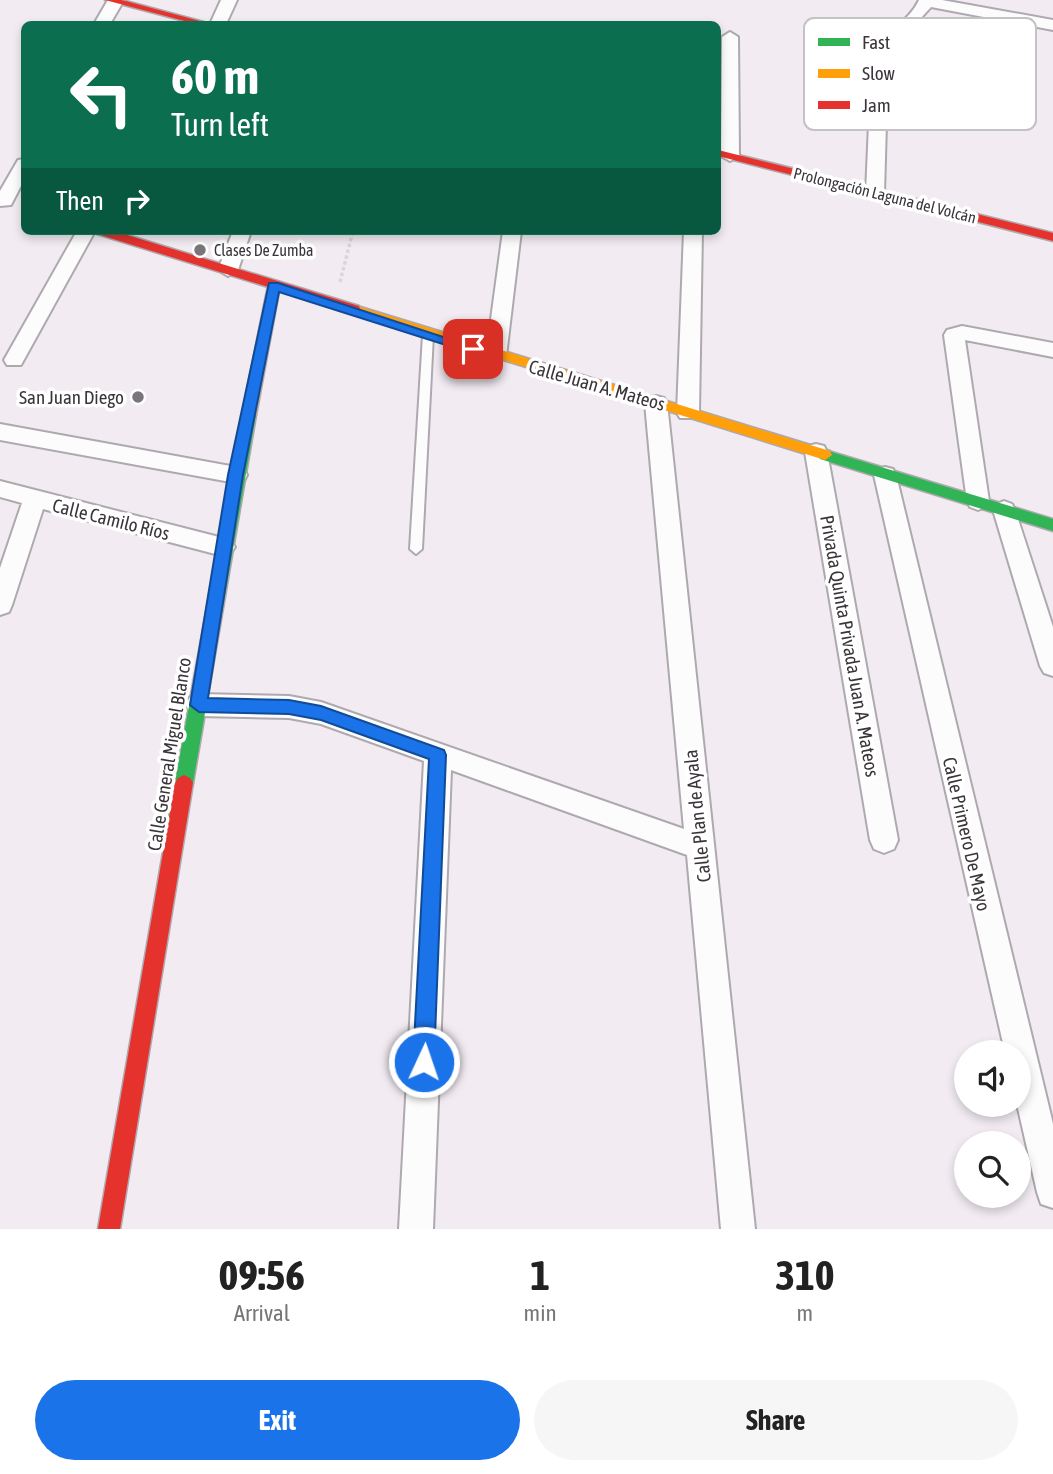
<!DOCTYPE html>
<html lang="en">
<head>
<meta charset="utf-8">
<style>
  :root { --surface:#fff; --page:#f6f6f6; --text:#222; --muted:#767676; --accent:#1a73e8 }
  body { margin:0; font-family:"Asap Condensed",sans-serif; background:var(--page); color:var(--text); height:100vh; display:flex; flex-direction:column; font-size:26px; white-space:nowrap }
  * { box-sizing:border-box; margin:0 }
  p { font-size:23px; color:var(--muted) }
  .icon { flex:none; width:38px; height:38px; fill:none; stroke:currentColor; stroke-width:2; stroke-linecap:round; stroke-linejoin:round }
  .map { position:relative; height:1229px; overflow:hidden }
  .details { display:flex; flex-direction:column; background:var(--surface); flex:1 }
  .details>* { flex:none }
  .guide { position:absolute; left:21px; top:21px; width:700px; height:214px; border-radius:10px; box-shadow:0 4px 10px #0003; background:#0b6e4f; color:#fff; overflow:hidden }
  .controls { position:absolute; left:954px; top:1040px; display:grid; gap:14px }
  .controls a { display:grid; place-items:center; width:77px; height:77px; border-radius:50%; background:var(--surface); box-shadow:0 4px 10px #0003; font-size:35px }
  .pin { position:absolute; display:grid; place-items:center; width:60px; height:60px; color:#fff; margin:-30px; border-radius:14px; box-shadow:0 4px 10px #0006 }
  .me { position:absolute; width:77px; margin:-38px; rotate:3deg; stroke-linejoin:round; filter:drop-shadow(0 0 5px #0008) }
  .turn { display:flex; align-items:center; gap:24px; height:147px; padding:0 35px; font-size:32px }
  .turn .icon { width:91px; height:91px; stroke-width:2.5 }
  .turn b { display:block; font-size:49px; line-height:60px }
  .then { display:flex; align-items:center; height:66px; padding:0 35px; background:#0003; gap:14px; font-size:26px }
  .eta { display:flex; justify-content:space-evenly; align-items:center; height:119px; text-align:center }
  .eta b { font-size:42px; font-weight:700; line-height:49px }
  .cta { display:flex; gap:14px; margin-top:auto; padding:14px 35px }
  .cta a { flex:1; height:80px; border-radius:42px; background:var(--accent); color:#fff; font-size:28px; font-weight:700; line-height:80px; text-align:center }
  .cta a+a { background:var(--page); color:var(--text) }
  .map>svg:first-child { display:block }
</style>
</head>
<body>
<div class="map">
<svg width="1053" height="1229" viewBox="0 0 1053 1229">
  <rect width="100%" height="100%" fill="#f2ecf2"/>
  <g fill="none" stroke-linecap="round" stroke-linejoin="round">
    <defs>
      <path id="lane" d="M 428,332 L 433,335 L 422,549 L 416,554 L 410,549 L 423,335 Z"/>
      <path id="street" d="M 108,0 L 124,0 L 110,24 L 94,24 Z
        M 221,0 L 237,0 L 226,24 L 210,24 Z
        M 919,0 L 942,0 L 1053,20 L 1053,30 L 931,7 L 888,54 L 884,193 L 875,199 L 866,193 L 872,54 C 884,32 909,22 919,0 Z
        M 730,32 L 738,37 L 739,156 L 730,161 L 721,156 L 722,37 Z
        M 24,159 L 24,180 L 11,205 L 0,206 L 0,191 L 18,160 Z
        M 77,231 L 95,231 L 21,365 L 7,365 L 4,360 Z
        M 233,231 L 251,231 L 238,270 L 228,276 L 218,270 Z
        M 503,231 L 521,231 L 506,356 L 496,363 L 486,356 Z
        M 684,231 L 702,231 L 699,413 L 696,418 L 680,418 L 677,413 Z
        M 962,326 L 1053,343 L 1053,357 L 965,340 L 989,501 L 986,507 L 978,510 L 970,507 L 967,501 L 944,335 L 947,330 Z
        M 656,396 L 664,398 L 667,403 L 755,1229 L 721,1229 L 687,855 L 451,770 L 433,1229 L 399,1229 L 424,761 L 321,724 L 289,718 L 199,716 L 190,713 L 186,705 L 190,697 L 199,694 L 289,696 L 321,702 L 684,829 L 645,403 L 648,398 Z
        M 0,424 L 236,467 L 244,469 L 247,475 L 244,481 L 236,483 L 0,440 Z
        M 816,444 L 824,446 L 827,452 L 898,840 L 894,849 L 884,853 L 874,849 L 870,840 L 805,452 L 808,446 Z
        M 885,467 L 893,469 L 896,475 L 1053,1124 L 1053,1208 L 1041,1204 L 1037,1192 L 1017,1104 L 1018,1052 L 1005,1052 L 874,475 L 877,469 Z
        M 0,481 L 223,538 L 231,541 L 235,547 L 231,553 L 223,556 L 43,509 L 12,605 L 9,612 L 0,615 L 0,568 L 22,503 L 0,497 Z
        M 1004,501 L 1012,504 L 1015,510 L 1053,627 L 1053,676 L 1044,673 L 1040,666 L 993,510 L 996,504 Z"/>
      <path id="fast" d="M 249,410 L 256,415 L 193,783 L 190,788 L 184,791 L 178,788 L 175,783 L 242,415 Z
        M 825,450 L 1053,519 L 1053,531 L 820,459 L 818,455 Z"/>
      <path id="slow" d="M 274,282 L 280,286 L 256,415 L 249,420 L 242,415 L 268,286 Z
        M 354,305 L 830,451 L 832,455 L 825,460 L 349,312 L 348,309 Z"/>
      <path id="jam" d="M 105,0 L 122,0 L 211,24 L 196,24 Z
        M 718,150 L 1053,233 L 1053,241 L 718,156 Z
        M 95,231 L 114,231 L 359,306 L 360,309 L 354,313 L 349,312 L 97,234 Z
        M 184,775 L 190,778 L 193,783 L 120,1229 L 98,1229 L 175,783 L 178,778 Z"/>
    </defs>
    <use href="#lane" stroke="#aea9ae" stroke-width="4"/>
    <use href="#street" stroke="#aea9ae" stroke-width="4"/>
    <use href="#fast" stroke="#aea9ae" stroke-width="3"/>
    <use href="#slow" stroke="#aea9ae" stroke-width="3"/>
    <use href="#jam" stroke="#aea9ae" stroke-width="3"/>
    <path stroke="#d8d6d8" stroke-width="3.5" stroke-dasharray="3.5 2.5" stroke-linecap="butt" d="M 340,282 L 353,231"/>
    <use href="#lane" fill="#fdfcfd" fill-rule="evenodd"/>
    <use href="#street" fill="#fdfcfd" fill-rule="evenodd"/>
    <use href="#fast" fill="#30b455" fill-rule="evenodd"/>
    <use href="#slow" fill="#ff9f0a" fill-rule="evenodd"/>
    <use href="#jam" fill="#e5322d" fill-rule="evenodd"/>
  </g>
  <path fill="#1a73e8" stroke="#114b97" stroke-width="2" d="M 269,283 L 278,283 L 480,349 L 473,353 L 468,352 L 279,292 L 243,475 L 208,698 L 289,700 L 321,706 L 444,750 L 446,755 L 434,1062 L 431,1069 L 424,1072 L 416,1069 L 413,1062 L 429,759 L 321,720 L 289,714 L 199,712 L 190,705 L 228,475 Z"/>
  <g fill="#7a757a" stroke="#fff" stroke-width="2.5">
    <circle cx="200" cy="250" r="7"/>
    <circle cx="138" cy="397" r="7"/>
  </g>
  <g text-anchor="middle" stroke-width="7" stroke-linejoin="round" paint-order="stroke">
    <g font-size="16" fill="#3a353a" stroke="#fff">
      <text transform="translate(885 195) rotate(14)" y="6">Prolongación Laguna del Volcán</text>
    </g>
    <g font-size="16" fill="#3a353a" stroke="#fff" text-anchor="start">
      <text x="214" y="256">Clases De Zumba</text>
    </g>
    <g font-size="19" fill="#3a353a" stroke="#fff">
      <text transform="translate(597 385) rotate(16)" y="7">Calle Juan A. Mateos</text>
      <text transform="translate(111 519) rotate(14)" y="7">Calle Camilo Ríos</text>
      <text transform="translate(850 646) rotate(80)" y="7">Privada Quinta Privada Juan A. Mateos</text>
      <text transform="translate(169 754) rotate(-81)" y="7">Calle General Miguel Blanco</text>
      <text transform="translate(697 816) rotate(-96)" y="7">Calle Plan de Ayala</text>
      <text transform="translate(967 834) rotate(77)" y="7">Calle Primero De Mayo</text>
    </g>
    <g font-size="19" fill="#3a353a" stroke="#fff" text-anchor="end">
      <text x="124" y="404">San Juan Diego</text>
    </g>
  </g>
  <rect x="804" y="18" width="232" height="112" rx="10" fill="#fff" stroke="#c4c2c4" stroke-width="2"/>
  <rect x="818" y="38" width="32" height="8" fill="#30b455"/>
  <rect x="818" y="69" width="32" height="9" fill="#ff9f0a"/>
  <rect x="818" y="101" width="32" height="8" fill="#e5322d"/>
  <g font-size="19" fill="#3a353a">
    <text x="862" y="49">Fast</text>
    <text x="862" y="80">Slow</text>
    <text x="862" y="112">Jam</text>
  </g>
</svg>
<div class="controls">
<a><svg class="icon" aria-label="sound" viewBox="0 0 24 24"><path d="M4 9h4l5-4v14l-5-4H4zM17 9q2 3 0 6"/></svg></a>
<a><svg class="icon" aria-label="search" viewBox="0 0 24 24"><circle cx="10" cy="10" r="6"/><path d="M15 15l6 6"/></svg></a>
</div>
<div class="pin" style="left:473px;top:349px;background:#d93025"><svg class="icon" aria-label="arrive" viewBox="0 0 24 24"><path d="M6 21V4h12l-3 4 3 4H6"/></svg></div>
<svg class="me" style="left:424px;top:1062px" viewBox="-20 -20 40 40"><circle r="17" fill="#1a73e8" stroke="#fff" stroke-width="3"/><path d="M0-11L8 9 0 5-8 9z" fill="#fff"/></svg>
<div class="guide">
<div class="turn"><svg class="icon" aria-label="left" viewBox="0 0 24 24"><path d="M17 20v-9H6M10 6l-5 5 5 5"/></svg><div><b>60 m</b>Turn left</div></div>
<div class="then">Then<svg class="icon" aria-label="right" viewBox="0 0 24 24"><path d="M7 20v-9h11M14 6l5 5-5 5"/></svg></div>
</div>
</div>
<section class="details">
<div class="eta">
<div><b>09:56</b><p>Arrival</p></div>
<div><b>1</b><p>min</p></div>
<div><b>310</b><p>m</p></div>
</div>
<div class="cta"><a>Exit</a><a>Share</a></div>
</section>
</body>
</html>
